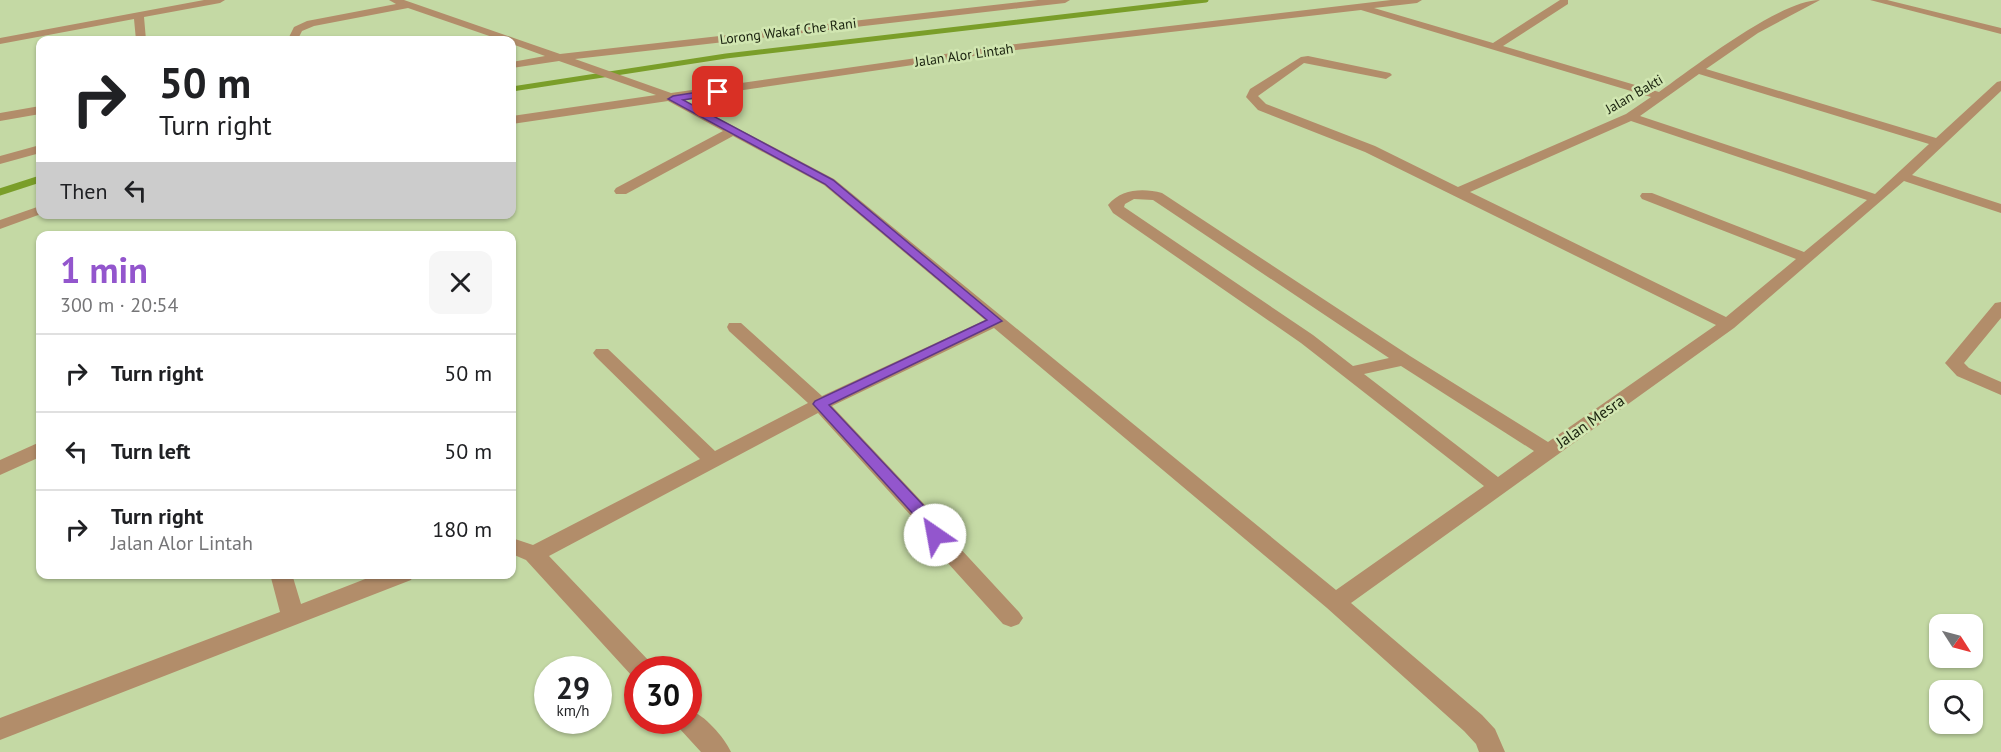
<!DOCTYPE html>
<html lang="en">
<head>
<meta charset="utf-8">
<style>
  :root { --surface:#fff; --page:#f6f6f6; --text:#202124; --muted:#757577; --line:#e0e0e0; --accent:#9356cd }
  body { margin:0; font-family:"PT Sans",sans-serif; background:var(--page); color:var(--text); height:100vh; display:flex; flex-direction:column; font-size:22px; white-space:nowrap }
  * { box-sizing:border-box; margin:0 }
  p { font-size:20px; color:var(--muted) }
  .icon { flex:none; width:33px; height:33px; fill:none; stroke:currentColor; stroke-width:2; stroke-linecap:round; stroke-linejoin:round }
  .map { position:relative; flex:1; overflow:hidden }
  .details { position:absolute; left:36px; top:231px; width:480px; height:348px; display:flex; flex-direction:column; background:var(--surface); border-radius:12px; box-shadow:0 2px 4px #0004 }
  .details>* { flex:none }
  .banner { position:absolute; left:36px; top:36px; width:480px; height:183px; border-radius:12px; box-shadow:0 2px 4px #0004; background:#fff; color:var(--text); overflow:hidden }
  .needle { width:39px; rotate:126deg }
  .fabs { position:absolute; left:1929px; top:614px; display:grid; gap:12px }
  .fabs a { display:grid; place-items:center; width:54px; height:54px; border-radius:12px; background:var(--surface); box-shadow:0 2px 4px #0004; font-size:30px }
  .speed { position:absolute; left:534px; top:656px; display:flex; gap:12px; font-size:30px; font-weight:700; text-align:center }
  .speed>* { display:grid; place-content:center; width:78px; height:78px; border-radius:50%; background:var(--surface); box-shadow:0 2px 4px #0004; line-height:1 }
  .speed small { font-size:15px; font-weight:400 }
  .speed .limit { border:9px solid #d22; background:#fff; color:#111 }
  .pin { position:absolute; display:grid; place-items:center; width:51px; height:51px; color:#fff; margin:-26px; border-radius:12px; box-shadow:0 3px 9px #0006 }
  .me { position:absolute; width:66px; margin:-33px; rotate:327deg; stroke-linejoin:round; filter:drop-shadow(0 0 4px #0008) }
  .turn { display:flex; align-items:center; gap:21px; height:126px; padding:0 24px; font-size:27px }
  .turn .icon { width:78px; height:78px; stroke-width:2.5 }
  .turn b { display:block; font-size:42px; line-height:51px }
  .then { display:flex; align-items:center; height:57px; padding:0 24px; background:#0003; gap:12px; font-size:22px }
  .round { display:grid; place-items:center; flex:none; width:63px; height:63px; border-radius:12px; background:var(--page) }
  .overview { display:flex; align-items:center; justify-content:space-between; height:102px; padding:0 24px }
  h1 { font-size:36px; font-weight:800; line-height:45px; color:var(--accent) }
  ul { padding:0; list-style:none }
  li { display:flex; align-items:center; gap:18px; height:78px; padding:0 24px; border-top:2px solid var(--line) }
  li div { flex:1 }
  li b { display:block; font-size:22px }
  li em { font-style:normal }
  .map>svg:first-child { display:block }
</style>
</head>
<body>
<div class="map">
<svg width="2001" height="752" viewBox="0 0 2001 752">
  <rect width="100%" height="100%" fill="#c4d9a4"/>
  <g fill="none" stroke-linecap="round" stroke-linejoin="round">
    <path stroke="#7a9e29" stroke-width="5" d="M 512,89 L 726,56 L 1206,0"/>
    <path stroke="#7a9e29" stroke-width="7" d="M 0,192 L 40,179"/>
    <path fill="#b28d6a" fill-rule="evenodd" d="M 204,0 L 225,0 L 220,3 L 144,17 L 146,40 L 136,40 L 134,19 L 0,44 L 0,38 Z
      M 389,0 L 404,0 L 560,54 L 1038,0 L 1070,0 L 1065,3 L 575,59 L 671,93 L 1008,45 L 1391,0 L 1422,0 L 1417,3 L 1374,8 L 1493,43 L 1560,0 L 1568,0 L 1568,4 L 1503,46 L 1659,92 C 1694,67 1780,0 1820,0 L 1758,33 L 1706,69 L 1936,138 L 1997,82 L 2001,81 L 2001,91 L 1912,175 L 2001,204 L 2001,213 L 1904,181 L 1734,328 L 1351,603 L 1482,715 L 1495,729 L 1505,752 L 1479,752 L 1476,744 L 1464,731 L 1327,608 L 994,328 L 832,406 L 940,521 L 945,532 L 1019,612 L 1023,618 L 1019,624 L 1011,627 L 1003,624 L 927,540 L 923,529 L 818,413 L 549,556 L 650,662 L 653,669 L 638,669 L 638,678 L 632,676 L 526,560 L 512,554 L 512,538 L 533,545 L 700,459 L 596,357 L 593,353 L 596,349 L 608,349 L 715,451 L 808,403 L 729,331 L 727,327 L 729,323 L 741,323 L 822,396 L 985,320 L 824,185 L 733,136 L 626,194 L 616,194 L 614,191 L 616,188 L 723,131 L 668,101 L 512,124 L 512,116 L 656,95 L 559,61 L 512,68 L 512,62 L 545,56 L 512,44 L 512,40 L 501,40 L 408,8 L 314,26 L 302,31 L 298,39 L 294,40 L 289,37 L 294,27 L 307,21 L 396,4 ZM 1361,10 L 1651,97 L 1626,114 L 1458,187 L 1375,146 L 1266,104 L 1258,96 L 1304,63 L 1386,79 L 1392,75 L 1390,73 L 1308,56 L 1301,57 L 1250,89 L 1246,97 L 1258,110 L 1365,152 L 1716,325 L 1548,442 L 1410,356 L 1162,193 C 1143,188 1121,189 1108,205 L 1113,213 L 1301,343 L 1484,486 L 1336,590 L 834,179 L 682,99 L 1008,51 ZM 1699,74 L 1929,144 L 1875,194 L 1640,116 ZM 1631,121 L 1867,200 L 1804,252 L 1652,193 L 1642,193 L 1640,196 L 1642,199 L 1796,259 L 1726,317 L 1470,192 ZM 1134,199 L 1153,200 L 1389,358 L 1353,366 L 1313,335 L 1124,207 L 1125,204 ZM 1401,366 L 1534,451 L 1498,477 L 1364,374 Z
      M 1870,0 L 1887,0 L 2001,28 L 2001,34 Z
      M 40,106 L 40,114 L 0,121 L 0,113 Z
      M 40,145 L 40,153 L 0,164 L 0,156 Z
      M 40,206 L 41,214 L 0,229 L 0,220 Z
      M 2001,302 L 2001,318 L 1964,363 L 1969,368 L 2001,382 L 2001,395 L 1957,376 L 1945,363 L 1995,303 Z
      M 40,442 L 40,457 L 0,475 L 0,460 Z
      M 270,574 L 292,574 L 301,604 L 378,574 L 414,574 L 411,580 L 0,740 L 0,718 L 280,612 Z
      M 688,709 C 705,715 724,737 731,752 L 701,752 L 679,728 L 675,720 L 688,720 Z"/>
  </g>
  <path fill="#9356cd" stroke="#603885" stroke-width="1.5" d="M 718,89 L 721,90 L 721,94 L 683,100 L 833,180 L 1002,321 L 829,405 L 939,522 L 943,535 L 940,539 L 929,539 L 926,528 L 813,404 L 815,401 L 987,320 L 825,184 L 668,99 L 673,96 Z"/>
  <g text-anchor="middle" stroke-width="5" stroke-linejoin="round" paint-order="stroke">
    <g font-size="14" fill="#1a220e" stroke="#d1e6b1">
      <text transform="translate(788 31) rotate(-7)" y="5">Lorong Wakaf Che Rani</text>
      <text transform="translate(964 55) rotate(-8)" y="5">Jalan Alor Lintah</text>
      <text transform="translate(1634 94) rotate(-30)" y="5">Jalan Bakti</text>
    </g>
    <g font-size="16" fill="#1a220e" stroke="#d1e6b1">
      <text transform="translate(1590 421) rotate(-35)" y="6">Jalan Mesra</text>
    </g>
  </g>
</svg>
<div class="fabs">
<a><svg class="needle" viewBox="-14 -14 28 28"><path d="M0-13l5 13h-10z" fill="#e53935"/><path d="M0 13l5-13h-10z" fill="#757577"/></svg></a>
<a><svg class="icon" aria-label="search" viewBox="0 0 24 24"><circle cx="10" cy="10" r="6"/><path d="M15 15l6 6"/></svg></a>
</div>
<div class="speed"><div>29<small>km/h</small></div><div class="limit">30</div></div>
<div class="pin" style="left:718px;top:92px;background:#d93025"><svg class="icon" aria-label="arrive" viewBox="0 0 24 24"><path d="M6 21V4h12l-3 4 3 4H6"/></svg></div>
<svg class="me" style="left:935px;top:535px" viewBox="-20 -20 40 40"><circle r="19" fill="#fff"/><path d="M0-13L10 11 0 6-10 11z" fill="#9356cd"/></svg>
<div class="banner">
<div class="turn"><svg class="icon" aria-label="right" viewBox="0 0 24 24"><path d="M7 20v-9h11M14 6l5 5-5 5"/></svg><div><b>50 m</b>Turn right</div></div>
<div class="then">Then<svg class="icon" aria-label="left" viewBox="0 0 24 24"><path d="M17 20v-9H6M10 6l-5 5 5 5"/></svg></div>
</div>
<section class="details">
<div class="overview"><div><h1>1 min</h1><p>300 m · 20:54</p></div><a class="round"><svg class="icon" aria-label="close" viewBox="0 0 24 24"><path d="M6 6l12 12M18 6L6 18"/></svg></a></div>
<ul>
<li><svg class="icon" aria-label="right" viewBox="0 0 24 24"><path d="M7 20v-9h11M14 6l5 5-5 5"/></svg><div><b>Turn right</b></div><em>50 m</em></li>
<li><svg class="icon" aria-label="left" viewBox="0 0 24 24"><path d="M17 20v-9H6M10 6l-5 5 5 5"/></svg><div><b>Turn left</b></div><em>50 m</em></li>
<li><svg class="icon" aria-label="right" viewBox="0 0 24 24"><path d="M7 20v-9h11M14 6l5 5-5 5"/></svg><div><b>Turn right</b><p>Jalan Alor Lintah</p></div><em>180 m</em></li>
</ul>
</section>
</div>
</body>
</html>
